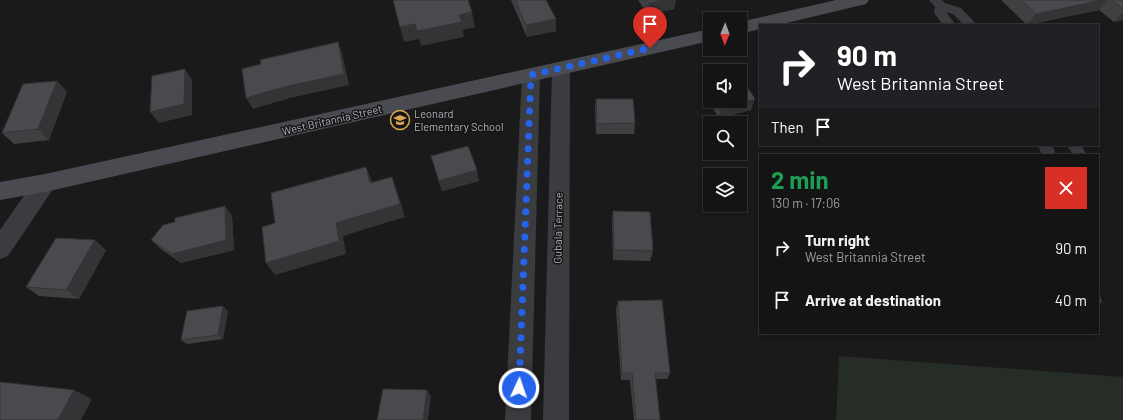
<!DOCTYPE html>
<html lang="en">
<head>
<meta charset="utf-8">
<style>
  :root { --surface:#141414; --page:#212122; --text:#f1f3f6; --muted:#9d9ea0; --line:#333334 }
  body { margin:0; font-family:Barlow,sans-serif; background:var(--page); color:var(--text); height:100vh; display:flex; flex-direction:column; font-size:15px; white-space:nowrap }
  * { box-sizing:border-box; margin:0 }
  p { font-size:13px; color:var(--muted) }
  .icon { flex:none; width:22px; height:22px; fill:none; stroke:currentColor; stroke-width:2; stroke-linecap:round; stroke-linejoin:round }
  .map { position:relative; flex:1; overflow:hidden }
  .panel { position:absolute; left:759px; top:154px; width:340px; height:180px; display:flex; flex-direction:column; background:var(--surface); border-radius:0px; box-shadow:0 2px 6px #0003,0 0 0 1px var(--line) }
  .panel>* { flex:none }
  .hud { position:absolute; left:759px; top:24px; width:340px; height:122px; border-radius:0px; box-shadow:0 2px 6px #0003,0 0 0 1px var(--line); background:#202124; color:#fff; overflow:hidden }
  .needle { width:26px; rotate:181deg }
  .fabs { position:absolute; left:703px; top:12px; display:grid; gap:8px }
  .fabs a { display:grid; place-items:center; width:44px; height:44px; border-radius:0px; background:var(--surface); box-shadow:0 2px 6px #0003,0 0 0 1px var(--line); font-size:20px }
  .pin { position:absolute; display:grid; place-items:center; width:34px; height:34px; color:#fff; margin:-41px -17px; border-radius:50% 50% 50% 0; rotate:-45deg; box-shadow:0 0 4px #0007 }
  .pin .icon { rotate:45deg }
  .me { position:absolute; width:44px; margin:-22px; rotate:3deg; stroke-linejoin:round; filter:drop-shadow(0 0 3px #0008) }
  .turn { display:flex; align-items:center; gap:14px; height:84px; padding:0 12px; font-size:18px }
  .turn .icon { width:52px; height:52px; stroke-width:2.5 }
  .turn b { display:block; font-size:28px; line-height:34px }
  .then { display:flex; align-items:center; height:38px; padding:0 12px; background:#0003; gap:8px; font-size:15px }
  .round { display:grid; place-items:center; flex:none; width:42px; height:42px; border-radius:0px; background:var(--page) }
  .head { display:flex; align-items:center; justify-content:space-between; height:68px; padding:0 12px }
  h1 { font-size:24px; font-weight:700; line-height:30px; color:#1e9e55 }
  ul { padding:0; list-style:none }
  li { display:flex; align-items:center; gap:12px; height:52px; padding:0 12px }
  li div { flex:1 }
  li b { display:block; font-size:15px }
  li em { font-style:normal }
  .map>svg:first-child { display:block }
</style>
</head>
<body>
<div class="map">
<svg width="1123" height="420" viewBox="0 0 1123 420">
  <rect width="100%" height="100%" fill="#1a1a1b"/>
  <path fill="#262d27" d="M 839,356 L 1123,377 L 1123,420 L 836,420 Z"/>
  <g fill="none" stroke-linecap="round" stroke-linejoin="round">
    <path fill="#3b3c40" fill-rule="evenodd" d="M 929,0 L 942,0 L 945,3 L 961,8 L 977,25 L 964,25 L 953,14 L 946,12 L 956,25 L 943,25 L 934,13 L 935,7 Z
      M 1038,145 L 1052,145 L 1056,155 L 1042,155 Z
      M 1067,145 L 1081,145 L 1087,155 L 1073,155 Z"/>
    <path fill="#3b3c40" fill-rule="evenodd" d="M 561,62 L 568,64 L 570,69 L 569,420 L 543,420 L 552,69 L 554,64 Z
      M 531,68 L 538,70 L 540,75 L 531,420 L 505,420 L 522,75 L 524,70 Z
      M 45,174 L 53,177 L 56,183 L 53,189 L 8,256 L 0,259 L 0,230 L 37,177 Z"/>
    <path fill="#494b50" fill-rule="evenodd" d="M 836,0 L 869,0 L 866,4 L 778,25 L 760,25 L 760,29 L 740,34 L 740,22 Z
      M 710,29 L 710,41 L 45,192 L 0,200 L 0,182 L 45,174 Z"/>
  </g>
  <path fill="#3f4042" d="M 511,0 L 546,0 L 556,31 L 527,37 Z
    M 638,0 L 676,0 L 674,9 L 648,15 Z
    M 1001,0 L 1123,0 L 1123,20 L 1114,22 L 1099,10 L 1027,25 Z
    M 57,81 L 67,92 L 49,140 L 14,144 L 2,133 Z
    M 710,81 L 710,101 L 740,101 L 751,110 L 719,118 L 703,93 L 706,82 Z
    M 596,99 L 635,123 L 634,134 L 596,134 L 595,110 Z
    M 431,156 L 479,181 L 442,191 Z
    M 613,211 L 653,251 L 650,261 L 613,260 L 612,221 Z
    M 232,216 L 234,250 L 181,263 L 161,249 L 151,240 Z
    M 106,250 L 79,299 L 39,296 L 26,287 Z
    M 618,301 L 670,373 L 667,379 L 655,379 L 660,420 L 634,420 L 630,380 L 621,380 L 616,309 Z
    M 228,311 L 223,339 L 187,344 L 181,340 Z"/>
  <path fill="#333436" d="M 665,0 L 676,0 L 674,9 L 648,15 L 649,3 Z
    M 1102,0 L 1108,0 L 1099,10 L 1027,25 L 1036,14 Z
    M 472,12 L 475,27 L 463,30 L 464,37 L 421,46 L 417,31 L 459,15 Z
    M 1123,12 L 1123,20 L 1114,22 Z
    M 556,19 L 556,31 L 527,37 L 526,25 Z
    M 415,24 L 419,39 L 404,42 L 400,27 Z
    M 338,42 L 342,53 L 349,85 L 290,98 L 253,109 L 246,98 Z
    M 185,69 L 192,80 L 192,115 L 159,123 L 150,112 Z
    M 57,81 L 67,92 L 49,140 L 38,129 Z
    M 755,99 L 751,110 L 719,118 L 722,107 Z
    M 366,167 L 372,181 L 376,197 L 370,183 Z
    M 477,170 L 479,181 L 442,191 L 439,181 Z
    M 392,177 L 397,191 L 405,217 L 343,236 L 346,254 L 275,275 L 266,263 L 336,223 Z
    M 225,206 L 232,216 L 234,250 L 181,263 L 172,254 Z
    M 95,240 L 106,250 L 79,299 L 66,290 Z
    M 223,306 L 228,311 L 223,339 L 218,335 Z
    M 74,390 L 92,399 L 81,420 L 58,420 Z
    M 427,390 L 431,396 L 428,420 L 423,420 Z"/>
  <path fill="#494a4d" stroke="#333436" d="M 393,0 L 468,0 L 472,12 L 459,15 L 462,22 L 417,31 L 415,24 L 400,27 Z
    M 515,0 L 546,0 L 556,19 L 526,25 Z
    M 647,0 L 665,0 L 649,3 Z
    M 1022,0 L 1102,0 L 1036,14 Z
    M 1112,0 L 1123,0 L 1123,9 Z
    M 338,42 L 344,74 L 284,87 L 246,98 L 242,69 L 261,64 L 260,60 Z
    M 185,69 L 184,104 L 150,112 L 152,76 Z
    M 740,76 L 755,99 L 722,107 L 718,101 L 740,101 Z
    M 57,81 L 38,129 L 2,133 L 23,84 Z
    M 710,81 L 710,88 L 706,82 Z
    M 596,99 L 633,99 L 635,123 L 597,124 Z
    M 468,146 L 477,170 L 439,181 L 431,156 Z
    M 366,167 L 370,183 L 392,177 L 400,204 L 336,223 L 339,241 L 266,263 L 262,227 L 275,223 L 271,193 Z
    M 225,206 L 226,240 L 172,254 L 151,240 L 163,225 L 175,222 L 175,218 Z
    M 613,211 L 650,212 L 653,251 L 614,250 Z
    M 56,238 L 95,240 L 66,290 L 26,287 Z
    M 1098,288 L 1102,303 L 1098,302 Z
    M 662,300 L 670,373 L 655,373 L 660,420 L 636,420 L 632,373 L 622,373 L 618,301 Z
    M 223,306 L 218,335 L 181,340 L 187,311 Z
    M 0,382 L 74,390 L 58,420 L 0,420 Z
    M 383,389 L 427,390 L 423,420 L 377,420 Z"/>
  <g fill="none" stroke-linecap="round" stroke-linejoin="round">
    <path stroke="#2563eb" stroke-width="7" stroke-dasharray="0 12.6" d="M 519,388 L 531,75 L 650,48"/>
  </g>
  <defs>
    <symbol id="school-ring" viewBox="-11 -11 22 22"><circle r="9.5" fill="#151516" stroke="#dca751" stroke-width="1.5"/><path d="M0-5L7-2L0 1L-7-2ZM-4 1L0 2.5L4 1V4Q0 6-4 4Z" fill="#dca751"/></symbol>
  </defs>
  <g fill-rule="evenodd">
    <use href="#school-ring" x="389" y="109" width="22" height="22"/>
  </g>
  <g text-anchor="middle" stroke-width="3" stroke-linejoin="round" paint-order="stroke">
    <g font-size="11" fill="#aeb2b9" stroke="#151516" text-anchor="start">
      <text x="414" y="118">Leonard<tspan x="414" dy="13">Elementary School</tspan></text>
    </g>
    <g font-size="11" fill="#aeb2b9" stroke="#151516">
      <text transform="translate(332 120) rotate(-13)" y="4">West Britannia Street</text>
      <text transform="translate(558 228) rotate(-89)" y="4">Gubala Terrace</text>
    </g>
  </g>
</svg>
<div class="fabs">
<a><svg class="needle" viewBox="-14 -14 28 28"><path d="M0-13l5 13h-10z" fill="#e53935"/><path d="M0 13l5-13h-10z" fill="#9d9ea0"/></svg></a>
<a><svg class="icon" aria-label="sound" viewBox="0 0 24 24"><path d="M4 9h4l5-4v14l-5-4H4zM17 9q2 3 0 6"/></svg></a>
<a><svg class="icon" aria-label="search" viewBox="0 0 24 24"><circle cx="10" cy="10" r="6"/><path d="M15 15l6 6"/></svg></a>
<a><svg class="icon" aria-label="layers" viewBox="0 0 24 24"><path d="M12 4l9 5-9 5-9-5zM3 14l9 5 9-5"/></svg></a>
</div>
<div class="pin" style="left:650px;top:48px;background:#d93025"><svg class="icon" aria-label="arrive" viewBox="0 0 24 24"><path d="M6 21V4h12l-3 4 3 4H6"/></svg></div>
<svg class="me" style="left:519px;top:388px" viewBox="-20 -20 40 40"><circle r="17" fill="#2563eb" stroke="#fff" stroke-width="3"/><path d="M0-11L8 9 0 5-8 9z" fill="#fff"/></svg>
<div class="hud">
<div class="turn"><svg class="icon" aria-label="right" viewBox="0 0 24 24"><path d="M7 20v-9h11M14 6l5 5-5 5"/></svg><div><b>90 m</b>West Britannia Street</div></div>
<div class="then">Then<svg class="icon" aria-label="arrive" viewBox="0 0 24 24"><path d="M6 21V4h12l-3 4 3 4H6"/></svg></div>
</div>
<section class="panel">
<div class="head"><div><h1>2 min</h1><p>130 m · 17:06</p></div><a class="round" style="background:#d93025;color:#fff"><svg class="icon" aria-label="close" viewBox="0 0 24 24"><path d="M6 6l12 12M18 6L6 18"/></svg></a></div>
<ul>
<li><svg class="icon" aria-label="right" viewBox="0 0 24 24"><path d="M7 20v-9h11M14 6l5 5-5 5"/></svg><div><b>Turn right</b><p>West Britannia Street</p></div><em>90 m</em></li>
<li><svg class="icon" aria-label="arrive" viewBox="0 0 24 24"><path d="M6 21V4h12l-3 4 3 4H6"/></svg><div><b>Arrive at destination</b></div><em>40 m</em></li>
</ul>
</section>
</div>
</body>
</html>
